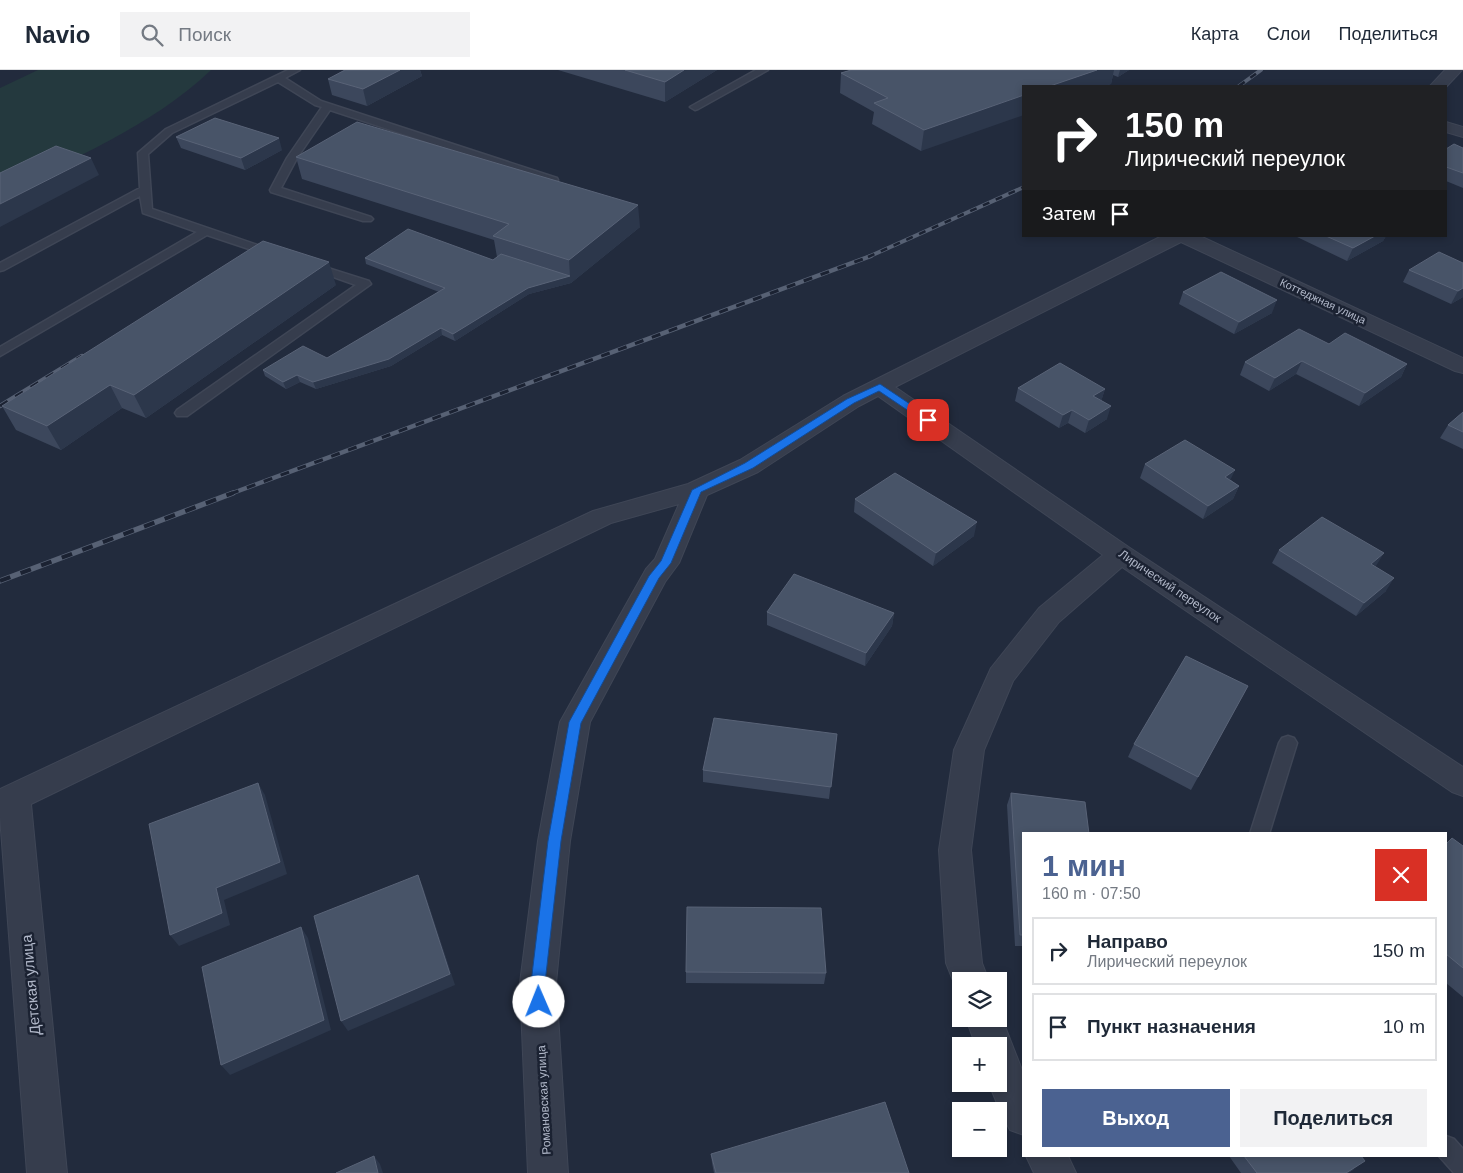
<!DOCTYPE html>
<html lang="ru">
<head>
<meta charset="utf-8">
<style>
  :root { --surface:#fff; --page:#f2f2f3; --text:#1f2937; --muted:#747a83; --line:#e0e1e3; --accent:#4b6291 }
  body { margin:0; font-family:Helvetica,sans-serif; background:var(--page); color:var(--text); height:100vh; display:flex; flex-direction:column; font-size:19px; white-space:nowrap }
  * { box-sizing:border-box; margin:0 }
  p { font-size:16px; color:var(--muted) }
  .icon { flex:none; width:28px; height:28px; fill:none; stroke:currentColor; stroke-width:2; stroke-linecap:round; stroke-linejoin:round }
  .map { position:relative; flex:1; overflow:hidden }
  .drawer { position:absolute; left:1022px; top:762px; width:425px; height:325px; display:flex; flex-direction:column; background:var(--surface); border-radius:0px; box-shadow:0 2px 8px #0003 }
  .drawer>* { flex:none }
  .guide { position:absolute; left:1022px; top:15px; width:425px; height:152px; border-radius:0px; box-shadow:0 2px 8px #0003; background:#202124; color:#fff; overflow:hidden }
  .tools { position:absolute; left:952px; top:902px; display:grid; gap:10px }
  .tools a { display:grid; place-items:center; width:55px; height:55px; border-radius:0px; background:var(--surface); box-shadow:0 2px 8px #0003; font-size:25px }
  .pin { position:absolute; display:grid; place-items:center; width:42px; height:42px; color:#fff; margin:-21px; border-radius:10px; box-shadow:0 2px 8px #0006 }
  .me { position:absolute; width:55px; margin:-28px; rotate:359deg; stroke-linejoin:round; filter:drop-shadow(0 0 4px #0008) }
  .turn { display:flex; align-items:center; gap:18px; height:105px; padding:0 20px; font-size:22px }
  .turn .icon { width:65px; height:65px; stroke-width:2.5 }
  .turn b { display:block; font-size:35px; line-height:42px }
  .then { display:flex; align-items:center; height:48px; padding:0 20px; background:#0003; gap:10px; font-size:19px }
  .round { display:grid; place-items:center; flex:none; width:52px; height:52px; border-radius:0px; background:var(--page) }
  .overview { display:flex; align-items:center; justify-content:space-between; height:85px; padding:0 20px }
  h1 { font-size:30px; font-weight:700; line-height:38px; color:var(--accent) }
  .button { display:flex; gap:10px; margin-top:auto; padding:10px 20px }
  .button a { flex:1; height:58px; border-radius:0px; background:var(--accent); color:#fff; font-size:20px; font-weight:700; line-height:58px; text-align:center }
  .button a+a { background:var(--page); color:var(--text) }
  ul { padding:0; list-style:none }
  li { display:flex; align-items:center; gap:15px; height:68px; margin:0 10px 8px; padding:0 10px; border:2px solid var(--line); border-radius:0px }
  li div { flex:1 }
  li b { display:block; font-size:19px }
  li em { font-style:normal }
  header { display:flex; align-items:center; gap:30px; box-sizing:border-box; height:70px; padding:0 25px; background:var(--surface); border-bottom:1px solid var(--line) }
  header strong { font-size:24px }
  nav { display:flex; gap:28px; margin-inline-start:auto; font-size:18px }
  .search { width:350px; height:45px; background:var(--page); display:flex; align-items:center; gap:12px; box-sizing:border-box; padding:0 18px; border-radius:0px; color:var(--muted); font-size:19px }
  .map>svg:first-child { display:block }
</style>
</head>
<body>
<header>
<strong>Navio</strong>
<div class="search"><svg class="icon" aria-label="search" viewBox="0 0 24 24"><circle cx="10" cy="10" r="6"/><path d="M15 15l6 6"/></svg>Поиск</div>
<nav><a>Карта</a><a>Слои</a><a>Поделиться</a></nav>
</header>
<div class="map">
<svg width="1463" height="1103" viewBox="0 0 1463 1103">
  <rect width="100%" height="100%" fill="#222b3d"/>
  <path fill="#24393e" d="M 38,0 L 211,0 C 151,57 73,88 0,125 L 0,18 Z"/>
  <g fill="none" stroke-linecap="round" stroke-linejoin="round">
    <defs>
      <path id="lane" d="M 288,0 L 300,0 L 285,8 L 321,31 L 557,108 L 558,110 L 553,113 L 549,112 L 330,40 L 297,88 L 281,118 L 371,147 L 373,149 L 371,151 L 363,151 L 271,122 L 270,120 L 287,88 L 322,37 L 315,35 L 278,12 L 172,63 L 148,84 L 152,139 L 278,182 L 280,184 L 278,186 L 270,186 L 207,165 L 0,286 L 0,277 L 197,162 L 143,143 L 140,126 L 4,200 L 0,201 L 0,193 L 140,118 L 138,83 L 166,59 Z
        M 756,0 L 768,0 L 698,39 L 695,40 L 690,37 Z
        M 312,193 L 369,211 L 371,214 L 187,346 L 177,346 L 175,343 L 177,340 L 356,215 L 308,198 L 306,196 Z
        M 1288,666 L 1294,668 L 1297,673 L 1269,764 L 1250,764 L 1279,673 L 1282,668 Z
        M 1446,1066 L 1454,1069 L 1463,1079 L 1463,1103 L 1454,1103 L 1439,1086 L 1446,1086 Z"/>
      <path id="street" d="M 1445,0 L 1462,0 L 1446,17 L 1430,16 Z
        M 1446,52 L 1463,57 L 1463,67 L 1446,62 Z
        M 1162,166 L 1200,166 L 1463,288 L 1463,303 L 1455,301 L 1181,172 L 895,317 L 1130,478 L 1463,697 L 1463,726 L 1452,722 L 1122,497 L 1059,552 L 1013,611 L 984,680 L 971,780 L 982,893 L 989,911 L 961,911 L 961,924 L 958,923 L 946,893 L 939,780 L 954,680 L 991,598 L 1039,538 L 1103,485 L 878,326 L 859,336 L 758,402 L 707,425 L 679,493 L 665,512 L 590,652 L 570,771 L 556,913 L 568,1103 L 528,1103 L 520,913 L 538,771 L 560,652 L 646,499 L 655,489 L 679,434 L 611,453 L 31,734 L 67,1103 L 27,1103 L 0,747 L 0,719 L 593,441 L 688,414 L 740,390 L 843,326 Z
        M 999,941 L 1024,1005 L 1024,1065 L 1010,1060 L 999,1038 L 989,1014 L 999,1014 L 999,976 L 976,976 L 966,949 L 999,949 Z
        M 1026,1086 L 1068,1086 L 1076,1103 L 1034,1103 Z"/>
    </defs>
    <use href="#lane" stroke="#3f4656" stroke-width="3"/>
    <use href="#street" stroke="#3f4656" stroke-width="2"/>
    <use href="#lane" fill="#363d4d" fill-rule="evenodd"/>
    <use href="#street" fill="#363d4d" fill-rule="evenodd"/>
    <defs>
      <path id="rail-far2" d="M 1239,16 L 1261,0
        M 868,187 L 1024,117"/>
      <path id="rail-far1" d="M 0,336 L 82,286
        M 230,424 L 871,186"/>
      <path id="rail" d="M 0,511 L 233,423"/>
    </defs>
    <use href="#rail-far2" stroke="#576174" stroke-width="4"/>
    <use href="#rail-far1" stroke="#576174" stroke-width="4.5"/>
    <use href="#rail" stroke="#576174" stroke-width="5.5"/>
    <use href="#rail-far2" stroke="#1b2232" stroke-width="2.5" stroke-dasharray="7" stroke-linecap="butt"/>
    <use href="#rail-far1" stroke="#1b2232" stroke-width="3" stroke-dasharray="9" stroke-linecap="butt"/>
    <use href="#rail" stroke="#1b2232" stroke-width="4" stroke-dasharray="11" stroke-linecap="butt"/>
  </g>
  <path fill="#3c475c" d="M 345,0 L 420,0 L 422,6 L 367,36 L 332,25 L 328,9 Z
    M 558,0 L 717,0 L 665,32 Z
    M 851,0 L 1129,0 L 1118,7 L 1113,5 L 1111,14 L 1104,16 L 1024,16 L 921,81 L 872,54 L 874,42 L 840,23 L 841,3 Z
    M 176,67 L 282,80 L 245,100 L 181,78 Z
    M 1463,78 L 1463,118 L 1446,111 L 1446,79 Z
    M 296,87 L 640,157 L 571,213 L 529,224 L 455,271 L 442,265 L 391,296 L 316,319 L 300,312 L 286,319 L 265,306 L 263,300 L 327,288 L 439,222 L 366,194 L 365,188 L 493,190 L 497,187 L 494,170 L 302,109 Z
    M 1295,166 L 1386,166 L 1383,171 L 1347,191 Z
    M 1463,193 L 1463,227 L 1451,234 L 1403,212 L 1409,200 Z
    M 336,215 L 146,348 L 122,338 L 61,380 L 16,360 L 2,336 Z
    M 1183,222 L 1272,243 L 1234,264 L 1179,234 Z
    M 1329,274 L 1407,294 L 1401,307 L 1359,336 L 1296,304 L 1269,321 L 1240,305 L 1245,292 Z
    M 1018,318 L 1105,319 L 1101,331 L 1107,349 L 1085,363 L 1068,353 L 1059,358 L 1015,331 Z
    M 1463,342 L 1463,379 L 1440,368 L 1448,355 Z
    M 1145,394 L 1231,410 L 1239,416 L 1233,429 L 1203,449 L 1140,408 Z
    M 855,429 L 974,466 L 933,496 L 854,442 Z
    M 1279,480 L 1376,497 L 1386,521 L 1356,546 L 1272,493 Z
    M 767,542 L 894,543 L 892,556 L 865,596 L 767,555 Z
    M 1248,616 L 1191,720 L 1128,687 L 1134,674 Z
    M 837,664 L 829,729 L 703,712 L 703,700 Z
    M 1011,723 L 1024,764 L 1024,876 L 1015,876 L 1007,735 Z
    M 1446,774 L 1463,776 L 1463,927 L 1446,913 Z
    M 686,902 L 826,903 L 824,914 L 686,913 Z
    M 711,1084 L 909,1103 L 714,1103 L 712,1093 Z
    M 1229,1086 L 1361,1086 L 1353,1100 L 1348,1103 L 1241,1103 Z"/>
  <path fill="#2c374b" d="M 400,0 L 420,0 L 422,6 L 367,36 L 363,19 Z
    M 684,0 L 717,0 L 665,32 L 665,12 Z
    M 1097,0 L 1114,0 L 1111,14 L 1104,16 L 1050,16 Z
    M 1120,0 L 1129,0 L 1118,7 Z
    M 1024,25 L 1024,45 L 921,81 L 924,60 Z
    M 279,68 L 282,80 L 245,100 L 241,88 Z
    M 91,88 L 99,105 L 0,157 L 0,134 Z
    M 638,135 L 640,157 L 571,213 L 529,224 L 455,271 L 453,264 L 528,218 L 570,206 L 569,190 Z
    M 1375,166 L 1386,166 L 1383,171 L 1347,191 L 1353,178 Z
    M 329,192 L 336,215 L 146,348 L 134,325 Z
    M 1463,218 L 1463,227 L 1451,234 L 1458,221 Z
    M 1277,230 L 1272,243 L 1234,264 L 1239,252 Z
    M 441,258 L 442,265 L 391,296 L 316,319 L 313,312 Z
    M 1302,291 L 1296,304 L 1269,321 L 1275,308 Z
    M 1407,294 L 1401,307 L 1359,336 L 1365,323 Z
    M 297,305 L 300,312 L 286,319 L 283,312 Z
    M 110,315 L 122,338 L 61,380 L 47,356 Z
    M 1105,319 L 1101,332 L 1093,326 Z
    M 1111,336 L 1107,349 L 1085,363 L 1089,350 Z
    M 1072,340 L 1068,353 L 1059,358 L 1063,345 Z
    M 1235,400 L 1229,413 L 1225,407 Z
    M 1239,416 L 1233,429 L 1203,449 L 1208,436 Z
    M 977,452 L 974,466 L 933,496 L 936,483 Z
    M 1384,483 L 1376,496 L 1371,494 Z
    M 1394,508 L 1386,521 L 1356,546 L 1364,533 Z
    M 894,543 L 892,556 L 865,596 L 866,583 Z
    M 258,713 L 265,725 L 287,804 L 224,830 L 230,855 L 179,876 L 170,865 L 216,818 Z
    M 418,805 L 423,817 L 455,915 L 348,961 L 341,951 Z
    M 301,857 L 308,868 L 331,960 L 230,1005 L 221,995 Z
    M 374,1086 L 380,1094 L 383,1103 L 378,1103 Z
    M 1365,1091 L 1348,1103 L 1346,1103 Z"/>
  <path fill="#485468" stroke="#596377" d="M 345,0 L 400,0 L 363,19 L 328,9 Z
    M 625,0 L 684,0 L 665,12 Z
    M 851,0 L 1097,0 L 1050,16 L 1024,16 L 1024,25 L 924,60 L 874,33 L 888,28 L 841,3 Z
    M 215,48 L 279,68 L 241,88 L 176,67 Z
    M 357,52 L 638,135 L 569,190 L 493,166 L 509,154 L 296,87 Z
    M 1454,74 L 1463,78 L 1463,103 L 1446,97 L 1446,79 Z
    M 56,76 L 91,88 L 0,134 L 0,103 Z
    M 408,159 L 493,190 L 501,184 L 570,206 L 528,218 L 453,264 L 441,258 L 389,289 L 313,312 L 297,305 L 283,312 L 263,300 L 303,276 L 327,288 L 445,218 L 365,188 Z
    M 1326,166 L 1375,166 L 1353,178 Z
    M 263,171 L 329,192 L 134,325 L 110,315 L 47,356 L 2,336 Z
    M 1439,182 L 1463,193 L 1463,218 L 1458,221 L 1409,200 Z
    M 1221,202 L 1277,230 L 1239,252 L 1183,222 Z
    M 1299,259 L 1329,274 L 1345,263 L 1407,294 L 1365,323 L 1302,291 L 1275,308 L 1245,292 Z
    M 1060,293 L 1105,319 L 1093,326 L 1111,336 L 1089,350 L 1072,340 L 1063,345 L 1018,318 Z
    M 1463,342 L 1463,362 L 1448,355 Z
    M 1185,370 L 1235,400 L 1225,407 L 1239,416 L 1208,436 L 1145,394 Z
    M 895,403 L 977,452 L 936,483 L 855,429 Z
    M 1322,447 L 1384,483 L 1371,494 L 1394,508 L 1364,533 L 1279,480 Z
    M 794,504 L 894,543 L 866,583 L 767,542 Z
    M 1186,586 L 1248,616 L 1198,707 L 1134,674 Z
    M 714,648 L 837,664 L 831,717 L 703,700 Z
    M 258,713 L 280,792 L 216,818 L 222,843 L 170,865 L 149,754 Z
    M 1011,723 L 1085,732 L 1089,764 L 1024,764 L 1024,865 L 1020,865 Z
    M 1452,768 L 1463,776 L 1463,898 L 1446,884 L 1446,774 Z
    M 418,805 L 450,904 L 341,951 L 314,846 Z
    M 687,837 L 821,838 L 826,903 L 686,902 Z
    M 301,857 L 324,950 L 221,995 L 202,897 Z
    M 885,1032 L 909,1103 L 716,1103 L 711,1084 Z
    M 374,1086 L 378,1103 L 336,1103 Z
    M 1244,1086 L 1361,1086 L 1365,1091 L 1346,1103 L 1257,1103 Z"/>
  <path fill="#1a73e8" stroke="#114b97" d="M 880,314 L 931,348 L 931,352 L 925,352 L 879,321 L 854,333 L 753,398 L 701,422 L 671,493 L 659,508 L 581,653 L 561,771 L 545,913 L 546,932 L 544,937 L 539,939 L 534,937 L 531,932 L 531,913 L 548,771 L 569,652 L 649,506 L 661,491 L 692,420 L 745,393 L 847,329 Z"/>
  <g text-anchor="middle" stroke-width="5" stroke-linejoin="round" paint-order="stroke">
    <g font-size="11" fill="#b1b8c9" stroke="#1b2232">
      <text transform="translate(1323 231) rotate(25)" y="4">Коттеджная улица</text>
    </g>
    <g font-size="12" fill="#b1b8c9" stroke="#1b2232">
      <text transform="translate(1170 516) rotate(34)" y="4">Лирический переулок</text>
      <text transform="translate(544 1030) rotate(-93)" y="4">Романовская улица</text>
    </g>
    <g font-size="15" fill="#b1b8c9" stroke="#1b2232">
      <text transform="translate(31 915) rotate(-95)" y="5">Детская улица</text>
    </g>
  </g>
</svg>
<div class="tools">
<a><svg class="icon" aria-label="layers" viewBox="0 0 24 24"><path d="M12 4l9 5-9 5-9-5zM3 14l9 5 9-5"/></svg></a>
<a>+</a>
<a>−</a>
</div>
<div class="pin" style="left:928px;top:350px;background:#d93025"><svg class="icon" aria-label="arrive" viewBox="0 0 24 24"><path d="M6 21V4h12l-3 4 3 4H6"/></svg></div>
<svg class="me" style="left:539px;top:932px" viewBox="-20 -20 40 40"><circle r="19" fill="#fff"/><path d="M0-13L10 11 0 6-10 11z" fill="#1a73e8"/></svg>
<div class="guide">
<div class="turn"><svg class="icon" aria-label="right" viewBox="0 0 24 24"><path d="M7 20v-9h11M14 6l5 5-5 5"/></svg><div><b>150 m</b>Лирический переулок</div></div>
<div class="then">Затем<svg class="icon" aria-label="arrive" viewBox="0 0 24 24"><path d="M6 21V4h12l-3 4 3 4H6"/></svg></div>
</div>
<section class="drawer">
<div class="overview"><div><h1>1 мин</h1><p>160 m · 07:50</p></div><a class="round" style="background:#d93025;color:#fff"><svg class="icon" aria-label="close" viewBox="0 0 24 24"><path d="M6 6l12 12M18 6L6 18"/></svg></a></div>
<ul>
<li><svg class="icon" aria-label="right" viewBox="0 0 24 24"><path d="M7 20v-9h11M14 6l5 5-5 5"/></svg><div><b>Направо</b><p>Лирический переулок</p></div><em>150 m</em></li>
<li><svg class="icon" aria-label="arrive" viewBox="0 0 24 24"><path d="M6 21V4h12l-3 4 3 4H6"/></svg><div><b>Пункт назначения</b></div><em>10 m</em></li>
</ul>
<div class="button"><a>Выход</a><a>Поделиться</a></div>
</section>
</div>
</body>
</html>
